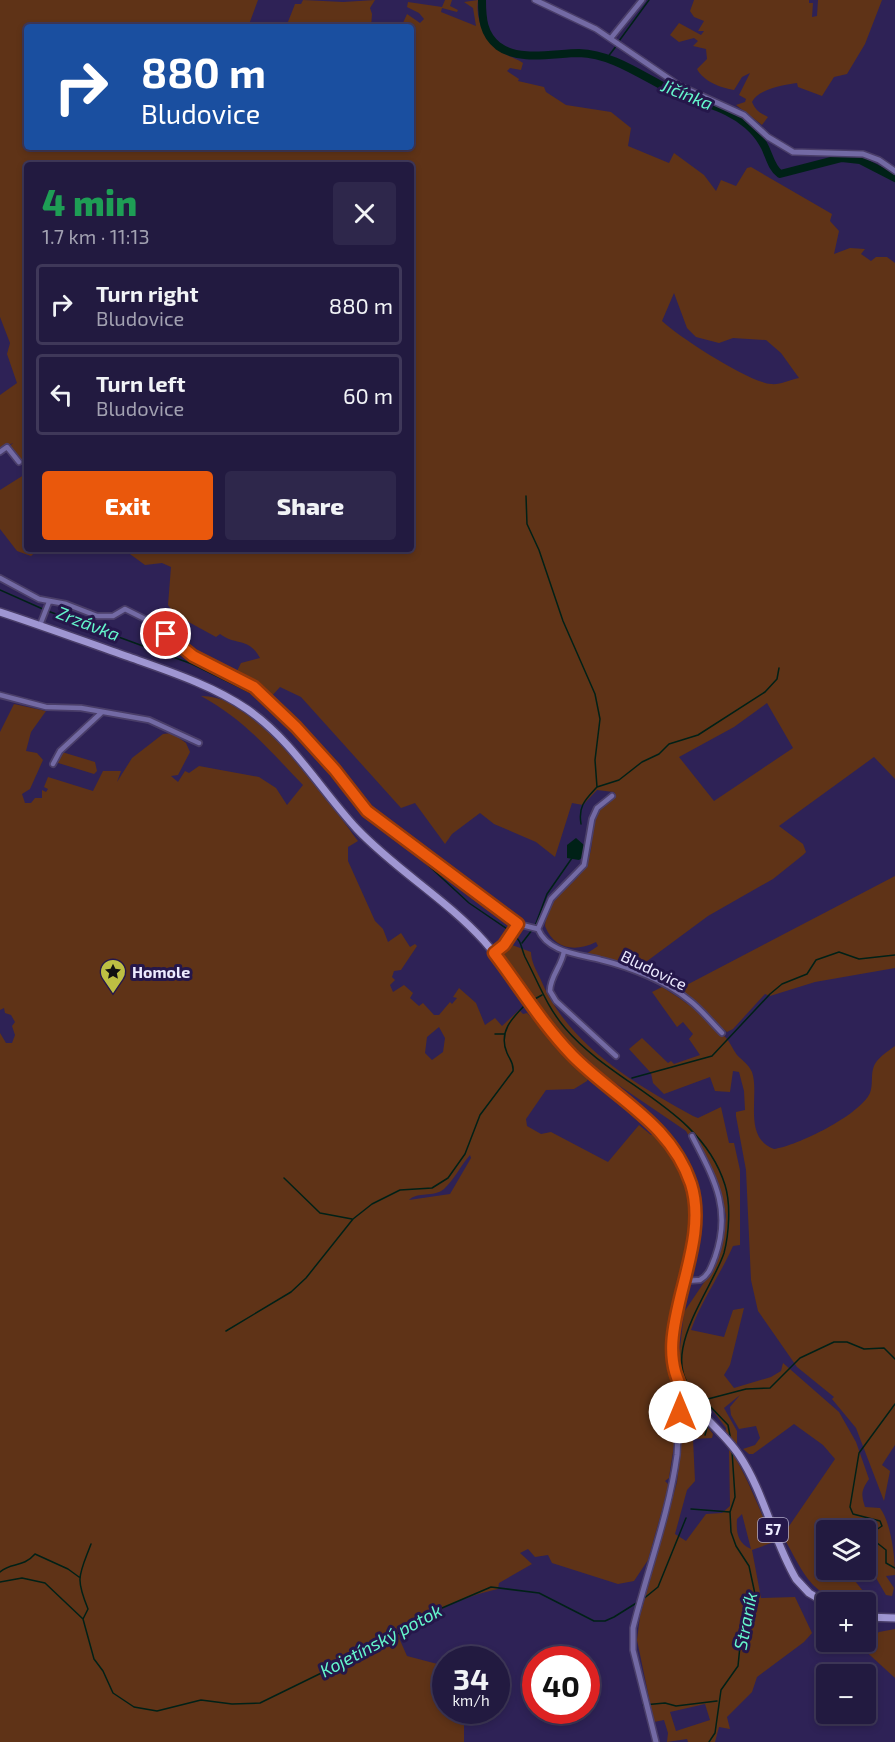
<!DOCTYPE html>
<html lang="en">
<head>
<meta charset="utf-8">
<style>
  :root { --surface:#221a40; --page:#2e274b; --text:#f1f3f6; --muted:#a2a1b1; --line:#3f3859; --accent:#ea580c }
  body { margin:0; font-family:"Exo 2",sans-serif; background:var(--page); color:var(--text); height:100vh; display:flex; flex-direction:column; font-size:22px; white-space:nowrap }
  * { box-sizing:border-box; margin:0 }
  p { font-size:20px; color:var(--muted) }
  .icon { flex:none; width:33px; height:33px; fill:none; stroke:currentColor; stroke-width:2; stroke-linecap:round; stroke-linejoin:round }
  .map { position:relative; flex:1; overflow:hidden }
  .details { position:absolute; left:24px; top:162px; width:390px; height:390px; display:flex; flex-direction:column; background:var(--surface); border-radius:6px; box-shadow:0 3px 9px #0003,0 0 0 2px var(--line) }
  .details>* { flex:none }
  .top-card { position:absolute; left:24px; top:24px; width:390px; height:126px; border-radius:6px; box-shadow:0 3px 9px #0003,0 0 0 2px var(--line); background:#1a4fa0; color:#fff; overflow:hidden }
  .buttons { position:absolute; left:816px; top:1520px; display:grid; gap:12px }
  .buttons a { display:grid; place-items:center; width:60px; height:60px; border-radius:6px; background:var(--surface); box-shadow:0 3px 9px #0003,0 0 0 2px var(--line); font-size:30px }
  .speed { position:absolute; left:432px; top:1646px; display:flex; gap:12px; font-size:30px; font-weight:700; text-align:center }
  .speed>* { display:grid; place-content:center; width:78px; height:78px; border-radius:50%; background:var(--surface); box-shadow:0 3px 9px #0003,0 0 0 2px var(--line); line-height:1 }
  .speed small { font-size:15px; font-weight:400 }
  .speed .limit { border:9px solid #d22; background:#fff; color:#111 }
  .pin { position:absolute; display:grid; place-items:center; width:51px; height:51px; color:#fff; margin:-26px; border:3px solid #fff; border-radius:50%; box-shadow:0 2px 6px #0007 }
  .me { position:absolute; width:66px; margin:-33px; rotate:0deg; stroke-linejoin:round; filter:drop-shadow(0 0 4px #0008) }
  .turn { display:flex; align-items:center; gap:21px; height:126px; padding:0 18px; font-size:27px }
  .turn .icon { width:78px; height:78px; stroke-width:2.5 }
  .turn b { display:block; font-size:42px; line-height:51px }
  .round { display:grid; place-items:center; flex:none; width:63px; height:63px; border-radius:6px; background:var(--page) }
  .overview { display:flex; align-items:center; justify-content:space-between; height:102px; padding:0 18px }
  h1 { font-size:36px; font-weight:800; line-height:45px; color:#1e9e55 }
  .primary-button { display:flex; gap:12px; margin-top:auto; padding:12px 18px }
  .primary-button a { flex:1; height:69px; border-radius:6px; background:var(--accent); color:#fff; font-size:24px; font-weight:800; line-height:69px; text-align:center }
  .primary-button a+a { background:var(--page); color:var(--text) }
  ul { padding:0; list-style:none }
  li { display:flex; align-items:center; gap:18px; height:81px; margin:0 12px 9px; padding:0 6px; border:3px solid var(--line); border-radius:6px }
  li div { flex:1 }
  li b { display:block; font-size:22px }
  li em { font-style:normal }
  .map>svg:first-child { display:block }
</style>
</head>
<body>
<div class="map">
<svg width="895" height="1742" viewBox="0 0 895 1742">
  <rect width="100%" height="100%" fill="#2e2256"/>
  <path fill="#5f3317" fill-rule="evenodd" d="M 0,0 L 258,0 L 248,27 L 27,27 L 27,147 L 411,147 L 411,27 L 402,25 L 407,14 L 420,23 L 424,19 L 419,13 L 407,7 L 408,2 L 442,7 L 445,0 L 452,0 L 450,6 L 458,10 L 457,12 L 442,8 L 441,12 L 476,26 L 473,8 L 464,2 L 478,0 C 475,19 485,43 503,53 C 510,57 517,59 523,63 L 521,70 L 510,68 L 507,71 L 519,79 L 518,81 L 544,87 L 546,92 L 566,105 L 611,112 L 631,128 L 628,146 L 669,163 L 674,153 L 704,175 L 716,191 L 721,180 L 736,186 L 747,168 L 751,167 L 832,214 L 830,221 L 839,231 L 834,254 L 850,248 L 865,249 L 861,254 L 871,261 L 876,257 L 887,257 L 895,263 L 895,779 L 874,757 L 779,826 L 803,844 L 806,852 L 803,855 L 773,879 L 708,916 L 635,970 L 586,954 L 598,946 L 596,942 C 576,952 554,950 545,926 C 547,893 573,890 586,865 C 600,837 581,816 616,796 L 614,792 L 597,790 L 583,805 L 572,803 L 555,857 L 536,842 L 494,824 L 480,813 L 452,834 L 445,844 L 415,803 L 401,808 L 301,697 L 280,687 L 270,698 L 236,673 L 241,663 L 260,658 C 249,637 236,646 220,634 L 216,637 L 185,620 L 179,620 L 168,605 L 171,567 L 162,563 L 145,565 L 123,549 L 411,549 L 411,165 L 27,165 L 27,470 L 9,447 L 13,443 L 0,449 L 0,395 L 17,383 L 7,354 L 10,343 L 0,317 ZM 674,293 L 687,328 L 696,337 L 719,343 L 733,338 L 766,340 L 781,353 L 799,378 C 789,380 780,385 771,384 C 748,382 679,337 662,321 ZM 767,703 L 793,748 L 714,801 L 679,757 L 734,727 Z
    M 303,0 L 343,2 L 375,0 L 370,8 L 372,14 L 371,27 L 286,27 L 295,4 L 301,4 Z
    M 694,0 L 809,0 L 809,3 L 813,3 L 812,17 L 817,16 L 818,0 L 882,0 L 865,44 L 847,74 L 834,77 L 822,96 L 798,87 L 797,83 C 784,85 758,89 752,102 C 756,111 760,113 768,117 L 762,125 L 736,105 L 745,102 L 746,99 L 739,95 L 750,73 L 742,77 L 734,90 C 721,88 703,81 697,69 L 707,59 L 706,49 L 693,46 L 698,41 L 694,38 L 679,42 L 670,35 L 679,23 L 701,35 L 704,31 L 698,31 L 704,21 L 694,17 L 690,11 Z
    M 27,473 L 27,508 L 24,511 L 27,513 L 27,549 L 39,549 L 31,556 L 17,551 L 0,529 L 0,490 Z
    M 201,696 C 261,695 325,797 358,841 L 348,847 L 348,861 L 375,921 L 383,929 L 388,942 L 401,933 L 410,947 L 415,944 L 417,946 L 401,970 L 394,971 L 392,977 L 395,980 L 390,985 L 393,992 L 404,985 L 413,993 L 410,998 L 419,1006 L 423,1003 L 434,1015 L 439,1015 L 450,1002 L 452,1004 L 457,998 L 453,997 L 459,988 L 476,1003 L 485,1025 L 495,1018 L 502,1026 L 519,1010 L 523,1014 L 527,1013 L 589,1075 L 587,1081 L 574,1089 L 546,1090 L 526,1119 L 527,1126 L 541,1134 L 551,1132 L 608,1162 L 639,1125 L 651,1135 L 655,1134 L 659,1138 C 698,1194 695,1229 678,1293 C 674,1308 669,1322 668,1338 C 667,1357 674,1373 676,1391 C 680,1420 673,1450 669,1478 L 665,1481 L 668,1484 L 668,1489 L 648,1560 L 634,1581 L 618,1584 L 552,1563 L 548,1555 L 535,1557 L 528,1549 L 520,1553 L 532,1564 L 499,1583 L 498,1589 C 464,1596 425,1614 399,1638 L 407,1656 L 445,1666 L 446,1710 L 464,1710 L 464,1742 L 0,1742 L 0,1033 L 6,1043 L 12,1043 L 15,1035 L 12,1026 L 15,1022 L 11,1015 L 5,1013 L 4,1008 L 0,1010 L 0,732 L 14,704 L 46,711 L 31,732 L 26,751 L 37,753 L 43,760 L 30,789 L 22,794 L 25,803 L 31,803 L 35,798 L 42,798 L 42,790 L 46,792 L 48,789 L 44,787 L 48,777 L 93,791 L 103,771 L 121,771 L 117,782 L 132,758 L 163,734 L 172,733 L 186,743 L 190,752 L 178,775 L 171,776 L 178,782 L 185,771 L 189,773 L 199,766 L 259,777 L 276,788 L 287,805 L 303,785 C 268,749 246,721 201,696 ZM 439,1027 L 445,1038 L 443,1052 L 432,1060 L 425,1053 L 427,1037 ZM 470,1155 L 471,1158 L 450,1194 L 409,1200 C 418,1191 433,1198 444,1189 C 454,1180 461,1165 470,1155 Z
    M 62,752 L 95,762 L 97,771 L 94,774 L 55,762 Z
    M 895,876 L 895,968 L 815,982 L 770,996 L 765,994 L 733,1029 L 727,1032 L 677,990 Z
    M 507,943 L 531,952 C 531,961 536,970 540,978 C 567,1044 633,1083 693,1116 L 698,1118 L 721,1107 L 729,1143 L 734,1143 L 740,1170 L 740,1245 L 733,1246 C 720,1275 702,1300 691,1330 L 724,1337 L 733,1310 L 744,1308 L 730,1365 L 724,1375 L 734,1388 L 771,1377 L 781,1371 L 783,1363 L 839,1412 L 856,1442 L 869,1479 C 861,1491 861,1494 865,1507 L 880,1508 C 891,1523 895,1556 895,1575 L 886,1576 L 894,1588 L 892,1596 L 886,1595 L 869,1566 L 866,1565 L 866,1530 L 826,1530 L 826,1569 L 865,1569 L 870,1575 L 869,1579 L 855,1581 L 871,1601 L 866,1605 L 866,1602 C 813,1602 807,1579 784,1538 L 785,1532 L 835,1459 L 823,1445 L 794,1424 L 753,1454 L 749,1454 L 743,1449 L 755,1445 L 760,1438 L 756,1426 L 739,1429 L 731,1415 L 730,1407 L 740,1395 L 724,1408 L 737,1431 L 737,1446 L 725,1435 L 726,1428 L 710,1407 L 694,1399 L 678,1366 L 684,1312 L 709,1275 L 722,1247 L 726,1216 L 722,1197 L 686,1131 L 608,1078 L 564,1038 L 532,999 L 503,953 Z
    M 662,987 C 684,1000 711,1020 727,1039 C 731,1044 733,1050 737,1055 C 743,1061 748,1064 752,1072 C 760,1095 742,1137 774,1149 C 797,1146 860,1115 870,1093 C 873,1085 871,1077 873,1069 C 875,1059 887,1052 895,1046 L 895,1445 L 882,1465 L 890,1471 L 884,1501 L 856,1428 L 832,1399 L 834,1397 L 797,1367 L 758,1311 L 751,1280 L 746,1170 L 736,1116 L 736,1112 L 745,1110 L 744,1091 L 739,1072 L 733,1071 L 730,1092 L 715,1091 L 710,1077 L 664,1094 L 653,1083 L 651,1073 L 629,1049 L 642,1038 L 668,1063 L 671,1061 L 674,1064 L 700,1055 L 689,1039 L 693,1034 L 683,1022 L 677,1027 L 652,992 Z
    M 689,1403 L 713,1434 L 712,1438 L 693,1439 L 695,1481 L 687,1490 L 675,1534 L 686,1541 L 706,1514 L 722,1513 L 730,1506 L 729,1450 C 740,1458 766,1525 774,1542 L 752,1550 L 761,1598 L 795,1597 L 812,1633 L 804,1642 L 757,1677 L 752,1692 L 727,1717 L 730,1729 L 719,1727 L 715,1742 L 688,1742 L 687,1739 L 667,1742 L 668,1733 L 664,1720 L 654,1722 L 637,1640 L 640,1616 L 677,1482 L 685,1406 ZM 742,1514 L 751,1549 C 738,1543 736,1533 737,1519 ZM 705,1704 L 710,1720 L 676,1731 L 670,1712 Z
    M 895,1629 L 895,1678 L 860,1646 L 879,1632 Z"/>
  <path fill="#002117" d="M 576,838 L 584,845 L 583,857 L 579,860 L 567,858 L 567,845 Z"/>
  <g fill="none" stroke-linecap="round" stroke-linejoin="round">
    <path stroke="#002117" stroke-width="1.5" d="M 619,41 L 649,0
      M 607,58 L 617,45
      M 526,496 L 527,524 L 539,550 L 563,621 L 595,694 L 600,719 L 595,760 L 597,787 C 585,800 578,806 581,824
      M 0,590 L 45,610 L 192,664 L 257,696 L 292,727 L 363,815 L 416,854 L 469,903 L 510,931
      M 597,787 L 619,780 L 642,762 L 659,754 L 669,744 L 698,735 L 765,692 L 777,679 L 779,668
      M 535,926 L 547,894 L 572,858
      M 513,934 C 522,941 521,948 525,957 C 538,982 547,1007 565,1028 C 614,1086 701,1108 725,1185 C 731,1204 729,1234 724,1253 C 711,1293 649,1365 704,1400 L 746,1389 L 770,1388 L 800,1358 L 834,1342 L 847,1342 L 864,1349 L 884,1348 L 895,1359
      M 522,943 L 532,930
      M 533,1000 L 542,995
      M 495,1034 L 504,1034
      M 632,1078 L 712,1056 L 770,994 L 782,984 L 807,974 L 816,960 L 839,952 L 859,959 L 895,955
      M 284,1178 L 320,1213 L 352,1219
      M 226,1331 L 291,1292 L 306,1278 L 353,1219 L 372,1204 L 400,1190 L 432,1188 L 448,1178 L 465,1154 L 480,1115 L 513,1071 C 514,1063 510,1060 507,1053 C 498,1032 512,1018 526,1004
      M 705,1401 L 728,1425 L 731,1441
      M 895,1404 L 859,1453 L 850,1507 L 853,1514 L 880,1521 L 882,1526 L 873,1532 L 871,1538 L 886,1550 L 886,1563 L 895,1568
      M 705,1435 L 708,1424
      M 691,1509 L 730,1512
      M 0,1572 C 11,1562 23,1568 35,1554 L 68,1569 L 79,1577
      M 0,1582 L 22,1578 L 45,1583 L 83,1619 L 94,1659 L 103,1671 L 113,1693 L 134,1707 L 157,1711 L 201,1700 L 232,1704 L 260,1703 L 393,1638 L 414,1620 L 491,1587 L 539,1593 L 594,1621 L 605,1621 L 614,1617 L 638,1602
      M 642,1600 L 658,1587 L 686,1518
      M 83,1619 L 88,1609 C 75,1577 79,1576 91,1544
      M 643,1705 L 665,1703 L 676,1706 L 717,1701
      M 709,1742 L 715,1733 L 721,1690 L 738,1666 L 741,1636 L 755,1594 L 749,1566 L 736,1546 L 731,1532 L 730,1512 L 735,1497 L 732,1451"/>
    <path stroke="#002117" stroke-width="8" d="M 482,0 C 482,18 483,34 498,46 C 519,62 555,53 579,53 C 616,54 648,81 681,95 C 696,101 714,104 728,112 C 741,118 755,130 762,142 C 769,152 770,167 780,174 L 842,158 L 860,160 L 895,178"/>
    <defs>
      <path id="minor" d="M 611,38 L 642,0
        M 0,452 L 7,447 L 19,462
        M 0,578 L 39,599 L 66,604 L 97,616 L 113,616 L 125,609 L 153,623 L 193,656 L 253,687 L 296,727 L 335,770 L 367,811 L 518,924 L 538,929 C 548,953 579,954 601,960 C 630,967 666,981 689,1000 C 701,1009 711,1022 722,1033
        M 40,625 L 49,602
        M 0,695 L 46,707 L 81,708 L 149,720 L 199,743
        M 53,764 L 60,751 L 101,713
        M 538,929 L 551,899 L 584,865 L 592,819 L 597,808 L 612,796
        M 564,951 C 562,966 550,976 550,991 L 556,1001 L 616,1056
        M 494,953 L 502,947 L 518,924
        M 686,1281 L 700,1280 C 709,1275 711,1267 715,1257 C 732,1209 714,1179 692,1136"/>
      <path id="tertiary" d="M 535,0 L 596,29 L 680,86 L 744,115 L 768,137 L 793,152 L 863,154 L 879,160 L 895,171
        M 656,1742 L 633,1650 L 633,1628 C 647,1571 669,1514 677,1455 C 678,1443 678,1399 685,1393"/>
      <path id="primary" d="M 0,612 C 43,626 86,642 129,657 C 168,671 212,685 247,709 C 292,740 320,789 357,829 C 396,870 446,899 484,941 C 516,977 538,1020 572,1054 C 612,1095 666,1120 688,1176 C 715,1244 664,1297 673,1363 C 678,1402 719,1424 739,1455 C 764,1492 773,1540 796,1579 L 809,1593 L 826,1603
        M 866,1617 L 895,1618"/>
    </defs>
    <use href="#minor" stroke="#4a3e69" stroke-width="8"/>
    <use href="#tertiary" stroke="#4a3e69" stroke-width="8"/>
    <use href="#primary" stroke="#4a3e69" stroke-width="10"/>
    <use href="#minor" stroke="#736aa4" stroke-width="4.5"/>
    <use href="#tertiary" stroke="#736aa4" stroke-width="5"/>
    <use href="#primary" stroke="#9f96d2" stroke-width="7"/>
  </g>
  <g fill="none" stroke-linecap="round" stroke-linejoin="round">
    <defs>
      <path id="route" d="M 166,634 L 193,656 L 254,687 L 296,727 L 335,770 L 367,811 L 518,924 L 504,945 L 494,953 C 520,987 542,1024 572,1055 C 614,1098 671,1123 691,1184 C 713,1253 645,1336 685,1393 L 680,1398 L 680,1412"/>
    </defs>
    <use href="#route" stroke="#983908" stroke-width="15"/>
    <use href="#route" stroke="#ea580c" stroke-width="10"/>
  </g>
  <defs>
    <symbol id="sight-pin" viewBox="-11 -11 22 30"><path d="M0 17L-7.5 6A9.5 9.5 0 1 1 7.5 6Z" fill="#bdbf43" stroke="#25174a"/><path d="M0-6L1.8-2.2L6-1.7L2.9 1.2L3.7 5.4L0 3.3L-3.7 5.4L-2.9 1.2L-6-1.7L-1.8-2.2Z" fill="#111"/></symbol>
  </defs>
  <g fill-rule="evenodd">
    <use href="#sight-pin" x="98" y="957" width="30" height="40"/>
  </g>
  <g text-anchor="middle" stroke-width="6" stroke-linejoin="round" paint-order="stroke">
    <rect fill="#25174a" stroke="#b1abc9" stroke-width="1.5" x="758" y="1518" width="30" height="24" rx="4.5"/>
    <g font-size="15" font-weight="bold" fill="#edebff">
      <text x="773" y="1535">57</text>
    </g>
    <g font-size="16" fill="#edebff" stroke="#25174a">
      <text transform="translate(654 970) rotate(26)" y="6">Bludovice</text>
    </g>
    <g font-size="16" font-weight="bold" fill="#edebff" stroke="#25174a" text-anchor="start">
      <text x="132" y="978">Homole</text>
    </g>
    <g font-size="18" font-style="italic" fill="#65f7cc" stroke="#25174a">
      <text transform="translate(687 95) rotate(22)" y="6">Jičínka</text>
      <text transform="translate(88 624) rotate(21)" y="6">Zrzávka</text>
      <text transform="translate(746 1621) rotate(-79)" y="6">Straník</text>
      <text transform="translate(381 1641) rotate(-28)" y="6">Kojetínský potok</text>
    </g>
  </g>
</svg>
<div class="buttons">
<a><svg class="icon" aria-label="layers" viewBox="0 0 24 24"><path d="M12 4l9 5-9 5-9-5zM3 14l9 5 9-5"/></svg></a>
<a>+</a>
<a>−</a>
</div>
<div class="speed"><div>34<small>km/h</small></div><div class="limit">40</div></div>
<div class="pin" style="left:166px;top:634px;background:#d93025"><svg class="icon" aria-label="arrive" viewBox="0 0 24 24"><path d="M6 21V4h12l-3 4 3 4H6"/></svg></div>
<svg class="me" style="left:680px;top:1412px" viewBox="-20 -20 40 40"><circle r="19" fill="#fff"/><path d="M0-13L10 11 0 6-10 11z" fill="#ea580c"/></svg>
<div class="top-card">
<div class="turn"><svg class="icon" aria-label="right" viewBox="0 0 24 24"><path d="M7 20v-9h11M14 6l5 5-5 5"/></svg><div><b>880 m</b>Bludovice</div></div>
</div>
<section class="details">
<div class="overview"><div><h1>4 min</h1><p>1.7 km · 11:13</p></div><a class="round"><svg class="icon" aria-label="close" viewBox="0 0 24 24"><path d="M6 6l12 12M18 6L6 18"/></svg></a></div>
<ul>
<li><svg class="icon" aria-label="right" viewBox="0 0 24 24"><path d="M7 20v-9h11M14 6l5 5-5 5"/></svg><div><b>Turn right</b><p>Bludovice</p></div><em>880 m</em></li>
<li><svg class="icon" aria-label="left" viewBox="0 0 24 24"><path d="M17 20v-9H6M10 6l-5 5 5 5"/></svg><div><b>Turn left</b><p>Bludovice</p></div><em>60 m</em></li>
</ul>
<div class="primary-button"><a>Exit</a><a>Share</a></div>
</section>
</div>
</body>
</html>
